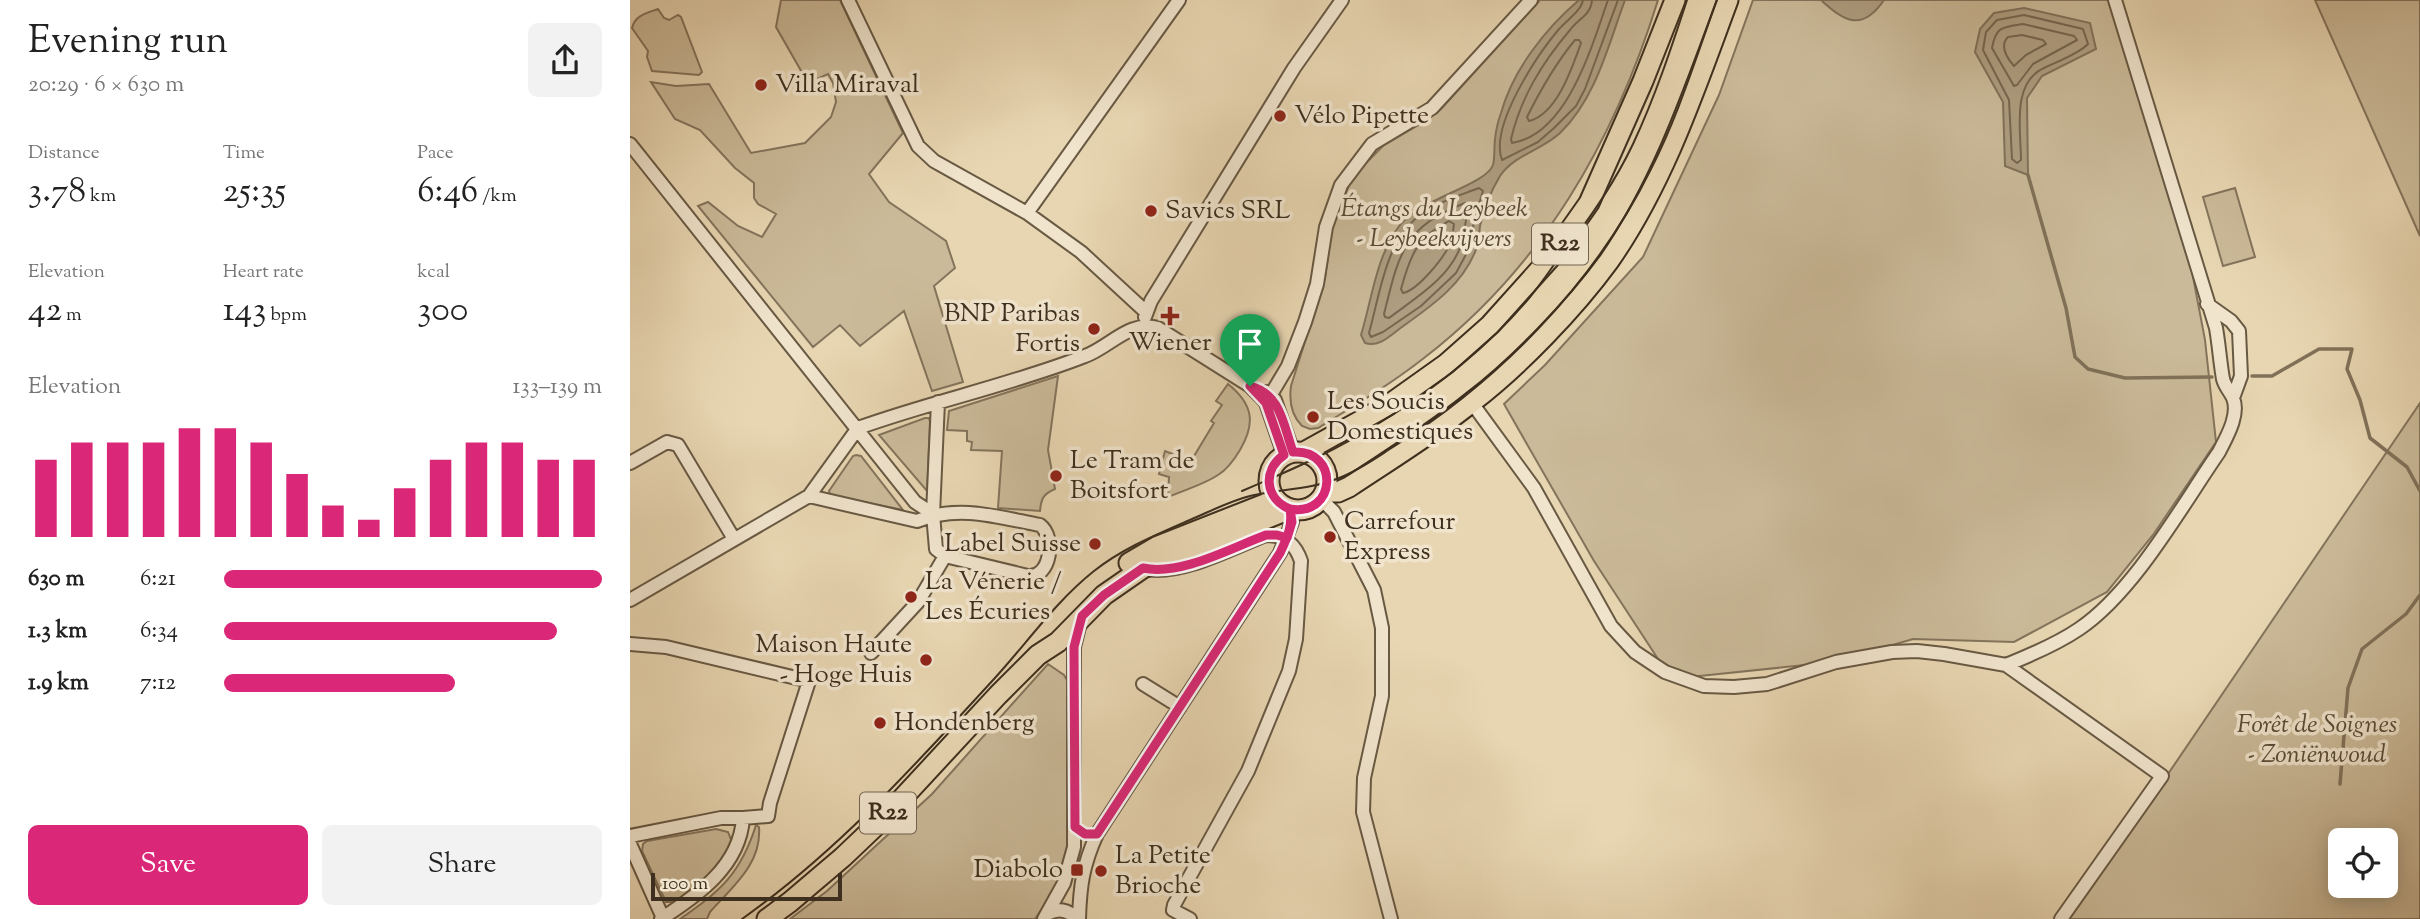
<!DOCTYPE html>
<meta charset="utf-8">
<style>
:root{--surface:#fff;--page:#f2f2f2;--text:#222;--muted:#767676;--accent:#db2777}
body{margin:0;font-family:"Sorts Mill Goudy",serif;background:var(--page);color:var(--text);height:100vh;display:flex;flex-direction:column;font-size:26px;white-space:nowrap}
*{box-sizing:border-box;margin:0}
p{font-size:23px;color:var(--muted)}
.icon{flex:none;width:38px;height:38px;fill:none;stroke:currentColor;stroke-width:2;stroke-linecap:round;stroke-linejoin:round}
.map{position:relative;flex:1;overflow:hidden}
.details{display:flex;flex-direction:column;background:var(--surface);width:630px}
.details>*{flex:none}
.buttons{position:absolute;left:1698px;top:828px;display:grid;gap:14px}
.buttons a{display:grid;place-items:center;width:70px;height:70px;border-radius:10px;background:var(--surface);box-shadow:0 4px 18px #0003;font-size:35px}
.scale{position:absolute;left:21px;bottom:18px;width:191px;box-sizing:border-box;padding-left:7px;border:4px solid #3e2f1e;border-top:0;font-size:19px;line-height:24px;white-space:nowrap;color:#3e2f1e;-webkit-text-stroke:5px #f0e4cd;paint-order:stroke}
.pin{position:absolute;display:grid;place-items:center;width:60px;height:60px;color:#fff;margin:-72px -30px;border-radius:50% 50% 50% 0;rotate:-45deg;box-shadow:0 0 7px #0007}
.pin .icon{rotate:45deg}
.round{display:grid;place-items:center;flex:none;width:74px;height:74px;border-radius:10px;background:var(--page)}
.summary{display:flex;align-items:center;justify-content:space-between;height:119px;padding:0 28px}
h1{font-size:38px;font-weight:600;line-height:52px}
.metrics{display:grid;grid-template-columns:repeat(3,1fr);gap:10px;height:119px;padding:7px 28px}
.metrics div{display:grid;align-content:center}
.metrics b{font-size:35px;font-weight:600}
.metrics small{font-size:19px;font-weight:400}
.metrics p{font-size:19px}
.chart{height:196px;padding:14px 28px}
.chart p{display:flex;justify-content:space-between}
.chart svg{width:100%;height:126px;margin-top:7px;stroke:var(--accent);stroke-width:6}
.cta{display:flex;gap:14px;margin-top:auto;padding:14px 28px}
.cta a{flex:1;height:80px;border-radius:10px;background:var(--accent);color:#fff;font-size:28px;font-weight:600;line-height:80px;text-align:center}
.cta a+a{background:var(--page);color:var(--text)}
ul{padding:0 28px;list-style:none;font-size:23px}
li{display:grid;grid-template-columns:112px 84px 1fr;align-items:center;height:52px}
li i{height:18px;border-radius:9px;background:var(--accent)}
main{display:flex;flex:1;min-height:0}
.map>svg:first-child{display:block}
.green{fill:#cbba99;stroke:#84745c;stroke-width:2;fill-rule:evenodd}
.water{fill:#ae9d80;stroke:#817159;stroke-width:2}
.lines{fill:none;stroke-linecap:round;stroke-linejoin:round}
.shore{stroke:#76664f;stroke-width:2}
.stream{stroke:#817159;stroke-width:3.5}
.street-casing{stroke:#685943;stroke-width:16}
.primary-casing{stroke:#3e2f1e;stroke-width:23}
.street{stroke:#f0e4cd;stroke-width:12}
.primary{stroke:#e8d6b2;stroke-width:19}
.tram{stroke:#3e2f1e;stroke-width:2}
.route-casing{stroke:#fff;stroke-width:14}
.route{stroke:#db2777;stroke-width:9}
.poi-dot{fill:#8f2418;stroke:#f0e4cd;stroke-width:2.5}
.labels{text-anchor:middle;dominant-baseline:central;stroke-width:7;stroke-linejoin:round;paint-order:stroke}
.shield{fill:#f0e4cd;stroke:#736552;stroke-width:2}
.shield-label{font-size:24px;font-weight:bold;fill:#3e2f1e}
.poi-label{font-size:26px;fill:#3e2f1e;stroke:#f0e4cd;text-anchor:start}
.park-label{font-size:26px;font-style:italic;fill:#5a4b37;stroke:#f0e4cd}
</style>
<main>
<section class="details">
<div class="summary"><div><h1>Evening run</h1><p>20:29 · 6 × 630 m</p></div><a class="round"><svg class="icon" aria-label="share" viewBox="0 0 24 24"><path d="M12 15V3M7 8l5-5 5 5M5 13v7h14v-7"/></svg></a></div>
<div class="metrics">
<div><p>Distance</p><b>3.78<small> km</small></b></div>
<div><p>Time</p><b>25:35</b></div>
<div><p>Pace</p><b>6:46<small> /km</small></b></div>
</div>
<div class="metrics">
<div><p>Elevation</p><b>42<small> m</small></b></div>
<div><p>Heart rate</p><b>143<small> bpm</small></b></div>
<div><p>kcal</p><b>300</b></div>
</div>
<div class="chart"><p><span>Elevation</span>133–139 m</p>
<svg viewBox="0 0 160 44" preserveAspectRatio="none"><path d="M5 44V17M15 44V11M25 44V11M35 44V11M45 44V6M55 44V6M65 44V11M75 44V22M85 44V33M95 44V38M105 44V27M115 44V17M125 44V11M135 44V11M145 44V17M155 44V17"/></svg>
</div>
<ul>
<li><b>630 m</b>6:21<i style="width:100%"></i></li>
<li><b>1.3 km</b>6:34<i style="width:88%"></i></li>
<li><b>1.9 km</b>7:12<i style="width:61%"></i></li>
</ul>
<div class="cta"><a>Save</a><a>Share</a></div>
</section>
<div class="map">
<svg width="1790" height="919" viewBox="0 0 1790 919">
<rect width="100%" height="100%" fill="#e8d6b2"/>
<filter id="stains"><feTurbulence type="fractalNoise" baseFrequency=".00286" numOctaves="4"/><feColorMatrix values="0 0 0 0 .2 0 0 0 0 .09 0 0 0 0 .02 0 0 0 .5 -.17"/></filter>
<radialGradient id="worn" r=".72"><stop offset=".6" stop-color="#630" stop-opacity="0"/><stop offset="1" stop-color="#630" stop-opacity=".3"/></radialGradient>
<path class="green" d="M151 0H210L273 133 239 174 259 202 316 241 325 268 304 286 333 382 302 391 274 311 230 346 210 325 183 347 68 206 78 202 108 226 132 237 146 214 128 204 124 198V183L105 168 70 130 45 119 21 82 46 86 79 84 121 153 175 143 201 117 206 102 203 83 198 74 178 83 146 27Z
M910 0H1028C984 142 913 266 794 358 761 384 724 406 688 428L680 429 672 426C661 415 659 401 661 386L695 278 702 227 719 185 733 166 753 146 797 120 811 109Z
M1123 0H1479L1560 261 1575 340 1586 442 1523 535 1477 592 1384 642 1283 639 1204 662 1060 677 1030 662 964 561 874 404 915 365 1013 257 1089 95Z
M1685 0H1790V236Z
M28 9 34 18 39 20 48 15 51 17 72 72 69 75 22 71 17 57 18 51 2 28C5 15 17 13 28 9Z
M1605 188 1625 257 1593 266 1573 197Z
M428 376 418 450 425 489C413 494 411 499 410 511L368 508 372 451 341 450 342 442 337 441V431L317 430 319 411Z
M598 384C623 404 626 423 610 450 604 460 598 469 588 475 573 485 554 490 538 497L539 477 529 474 535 451 561 461 584 423 581 421 592 405 586 401Z
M1790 403V919H1427L1538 774ZM1710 840H1755V886H1710Z
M295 418H299L300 422 297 491 249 435Z
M226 455 231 456 273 510 200 495 199 491 223 456Z
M418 664 434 675 445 694 441 838 429 885 405 919H160L197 891 302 794Z
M126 825 129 827C132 864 102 887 80 912L77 919H50C90 892 111 873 126 825Z
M86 829 98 832 102 842 87 869 45 902H36L12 851 13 844 17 841Z"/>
<path class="water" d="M949 0H995C978 46 966 98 930 133 912 150 884 155 870 176 861 191 854 208 850 226 849 234 849 244 845 252 831 286 801 306 772 327 761 335 749 348 735 343L731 335C742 299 746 256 770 225 790 199 856 185 863 165 865 158 864 147 865 139 866 130 868 121 871 113 883 70 915 29 949 0Z
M1191 0H1254C1233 31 1215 23 1191 0Z
M1394 8 1460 23 1466 49 1412 76 1397 98 1398 175 1375 166 1373 102 1345 52 1350 29 1364 13Z"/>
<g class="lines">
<path class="shore" d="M953 0C951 11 937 20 929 29 908 54 859 126 872 160L908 142 924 128 946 106 955 89 988 0
M962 0C961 15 948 19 940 30 912 63 891 97 881 139L882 143C938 134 962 45 978 0
M1394 15 1453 29 1458 44C1447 55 1428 61 1414 68 1381 83 1391 131 1391 160L1387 163 1382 159 1379 100 1353 50 1356 32 1367 20Z
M1393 24 1444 36 1447 40 1403 64 1387 85 1384 86 1362 48C1366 26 1373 27 1393 24Z
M1392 35 1413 40 1416 44 1396 55 1384 66C1377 58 1369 46 1378 37Z
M945 40H949L951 43C942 68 927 114 899 121L897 117C911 89 925 64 945 40Z
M849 188 853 191 844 221 840 247 826 273 791 306 753 332 741 337 739 333C751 291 755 239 794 212 810 201 831 195 849 188Z
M835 203 839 207C835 219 835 233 831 245 820 278 785 298 759 318L755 317 754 314C769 254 773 227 835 203Z
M819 221 824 224C823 229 823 236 821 241 816 256 788 290 773 293L771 289C780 256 787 237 819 221Z"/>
<path class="stream" d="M1398 175 1436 308 1445 357 1458 369 1495 378 1582 377
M1622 376H1642L1689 349H1722L1717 369 1730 400 1740 438 1777 467 1790 491
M1710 784 1718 688 1732 649 1776 614 1790 595"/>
<g class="street-casing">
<path id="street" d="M218 0 288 146 304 161 397 213 451 252 516 312
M0 144 285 502 303 514
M397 213 549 0
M1577 304 1601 321 1609 331 1611 376 1603 398
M515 317 521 301 664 68 712 0
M637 392 645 400 663 452
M636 403 658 366 675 322 687 284 696 227 711 185 742 144 802 108 901 0
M842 403 904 488 981 626 1005 652 1035 672 1074 686 1104 687 1137 684 1206 662 1262 652 1287 651 1314 654 1376 665 1532 776 1431 919
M228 428C303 401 381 385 455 356 480 347 499 320 528 328L620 386 631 397 636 403 654 455
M0 463 37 442 48 445 104 539
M179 496 287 521C328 504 368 517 410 525 426 537 421 578 398 576L315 556 306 549 303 514 308 402
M691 499 704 512 744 590 752 628V696L734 778 733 812 761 919
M517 569C551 576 604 547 636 535 654 535 665 543 671 561L666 639 659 671 618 771 544 905 543 910 560 919
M0 600 179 496 228 428
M0 644 36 647 179 681 140 803 138 816 113 818
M241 653 288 602 315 556
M1376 665C1401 655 1427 644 1449 629 1504 592 1551 507 1589 452 1596 438 1610 415 1603 398 1600 391 1595 387 1593 379 1590 362 1589 345 1586 328L1485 0
M513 684 550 707
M0 836 91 818H113C110 866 68 895 31 919
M0 844 33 918
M417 914C428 908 438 909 446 919
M414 919 434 883 444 847V647L450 623
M449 919C450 885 453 865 467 834L650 553 662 522 660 509"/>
</g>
<g class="primary-casing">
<path id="primary" d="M639 481a29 29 0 1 1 58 0a29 29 0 1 1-58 0Z
M674 452 757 406 816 364 860 325 921 257 959 203 1013 81 1045 0
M695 492H708L719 487C761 459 804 433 842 402 889 366 944 309 979 261 1034 182 1065 89 1098 0
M499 563 528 546 645 500
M137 919 160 902 213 857 255 817 368 695 408 655 428 642 474 595 513 568 660 509"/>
</g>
<use href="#street" class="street"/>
<use href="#primary" class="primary"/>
<path class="tram" d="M612 491C661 470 710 449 754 420 807 387 859 346 900 297 910 285 919 272 928 259 957 223 983 186 1003 144 1025 97 1041 49 1057 0
M112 919C208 851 285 765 364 679 397 643 426 601 464 571 493 548 528 534 562 519 581 511 600 501 620 496 650 489 680 490 709 478 728 471 746 458 763 447 870 380 965 283 1021 169 1049 114 1066 57 1087 0"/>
</g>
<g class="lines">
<g class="route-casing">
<path id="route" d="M620 386 636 403 654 455C632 470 635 499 660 509 663 526 657 538 650 553L467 834H455L445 827 444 647 452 616 474 595 513 568C551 576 601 548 636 535H647L657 538 662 522 660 509C707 517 710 449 663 452 653 424 651 394 620 386"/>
</g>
<use href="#route" class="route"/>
</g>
<g class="poi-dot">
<circle cx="131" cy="85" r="7"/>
<circle cx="650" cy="116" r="7"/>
<circle cx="521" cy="211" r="7"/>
<path d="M536.5 305.5h7v7h7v7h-7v7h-7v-7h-7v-7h7z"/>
<circle cx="464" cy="329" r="7"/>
<circle cx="683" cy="417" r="7"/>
<circle cx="426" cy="476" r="7"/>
<circle cx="700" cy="537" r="7"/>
<circle cx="465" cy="544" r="7"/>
<circle cx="281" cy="597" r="7"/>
<circle cx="296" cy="660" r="7"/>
<circle cx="250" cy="723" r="7"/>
<rect x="440" y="863" width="14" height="14" rx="3.5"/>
<circle cx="471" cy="871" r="7"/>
</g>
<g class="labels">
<g class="shield">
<rect x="902" y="223.5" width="56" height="41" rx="5"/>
<rect x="230" y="792.5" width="56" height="41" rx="5"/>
</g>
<g class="shield-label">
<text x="930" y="244">R22</text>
<text x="258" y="813">R22</text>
</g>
<g class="poi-label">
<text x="145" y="85">Villa Miraval</text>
<text x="664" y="116">Vélo Pipette</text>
<text x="535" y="211">Savics SRL</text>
<text x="450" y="314" text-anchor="end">BNP Paribas<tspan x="450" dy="30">Fortis</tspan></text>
<text x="540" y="343" text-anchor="middle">Wiener</text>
<text x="697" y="402">Les Soucis<tspan x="697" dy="30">Domestiques</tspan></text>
<text x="440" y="461">Le Tram de<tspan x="440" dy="30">Boitsfort</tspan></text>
<text x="714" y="522">Carrefour<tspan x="714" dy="30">Express</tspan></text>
<text x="451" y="544" text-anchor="end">Label Suisse</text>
<text x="295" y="582">La Vénerie /<tspan x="295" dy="30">Les Écuries</tspan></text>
<text x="282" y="645" text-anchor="end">Maison Haute<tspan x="282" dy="30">- Hoge Huis</tspan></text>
<text x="264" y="723">Hondenberg</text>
<text x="485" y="856">La Petite<tspan x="485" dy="30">Brioche</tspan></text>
<text x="433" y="870" text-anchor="end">Diabolo</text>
</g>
<g class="park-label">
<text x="804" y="209">Étangs du Leybeek<tspan x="804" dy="30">- Leybeekvijvers</tspan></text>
<text x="1687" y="725">Forêt de Soignes<tspan x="1687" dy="30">- Zoniënwoud</tspan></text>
</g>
</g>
<rect width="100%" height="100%" filter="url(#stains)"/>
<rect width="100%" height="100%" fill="url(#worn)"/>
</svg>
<div class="buttons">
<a><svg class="icon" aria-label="locate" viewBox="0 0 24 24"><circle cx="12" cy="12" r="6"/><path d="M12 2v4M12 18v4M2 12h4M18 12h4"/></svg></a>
</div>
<div class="scale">100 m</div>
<div class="pin" style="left:620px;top:386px;background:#1e9e55"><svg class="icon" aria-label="arrive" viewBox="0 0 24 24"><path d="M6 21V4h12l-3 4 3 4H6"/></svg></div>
</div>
</main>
